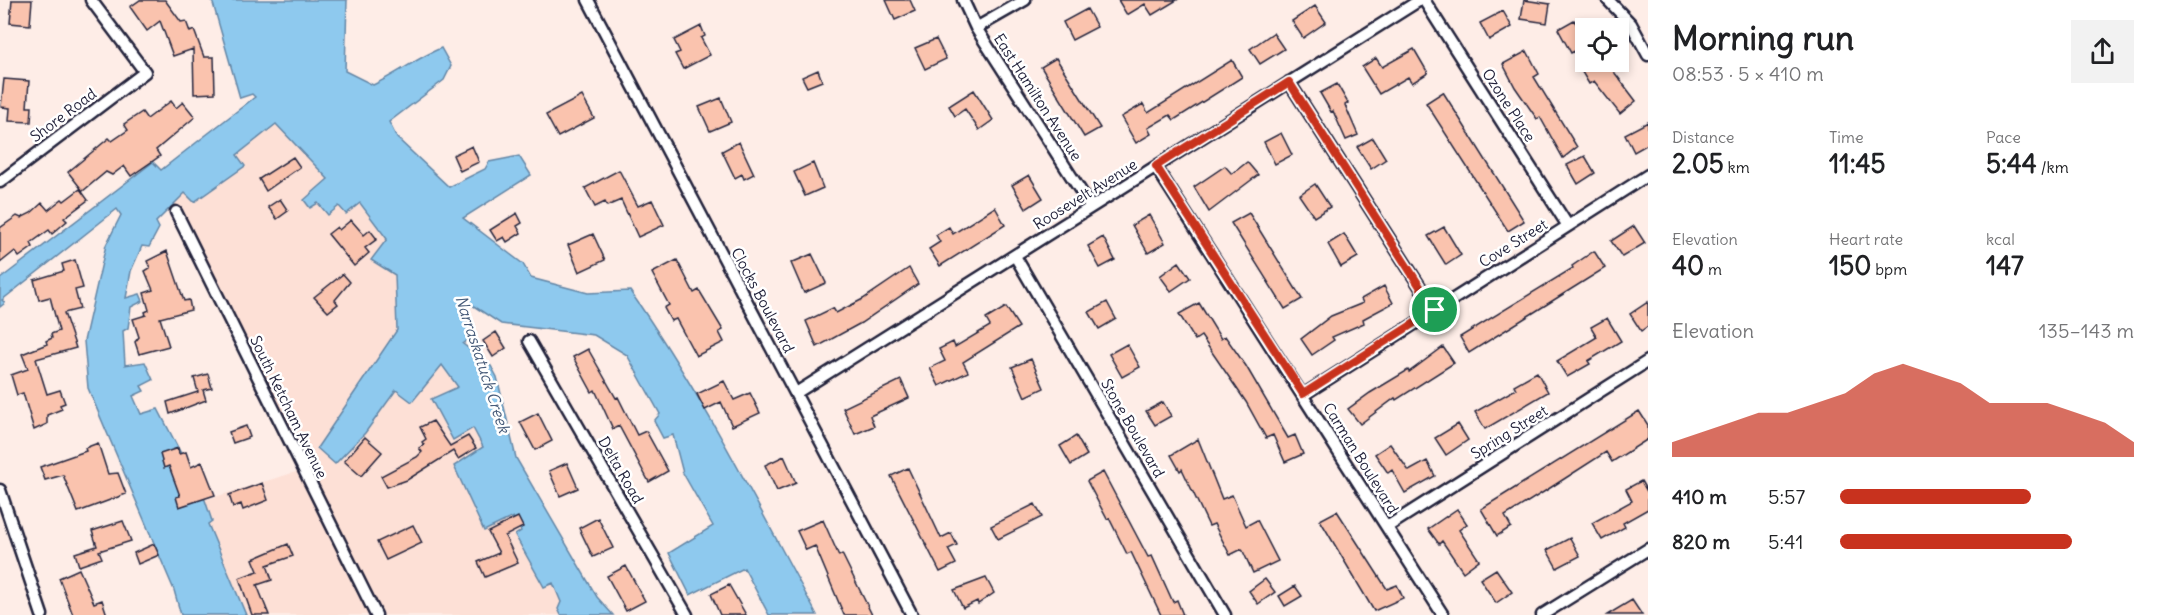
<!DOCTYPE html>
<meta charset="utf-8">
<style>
:root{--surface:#fff;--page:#f2f2f2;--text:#202124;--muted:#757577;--accent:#c8321e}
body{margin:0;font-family:Delius,sans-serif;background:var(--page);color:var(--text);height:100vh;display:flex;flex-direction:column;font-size:22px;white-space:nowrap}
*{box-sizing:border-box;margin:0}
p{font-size:20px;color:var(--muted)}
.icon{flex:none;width:33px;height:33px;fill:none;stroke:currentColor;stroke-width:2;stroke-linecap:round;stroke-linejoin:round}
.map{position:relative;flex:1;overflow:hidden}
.sheet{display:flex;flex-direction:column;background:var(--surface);width:510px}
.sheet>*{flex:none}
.buttons{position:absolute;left:1575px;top:18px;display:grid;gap:12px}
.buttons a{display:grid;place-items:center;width:54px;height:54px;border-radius:0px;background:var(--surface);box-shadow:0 3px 9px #0003;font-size:30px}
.pin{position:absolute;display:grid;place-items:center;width:51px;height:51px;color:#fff;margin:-26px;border:3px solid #fff;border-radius:50%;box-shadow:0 2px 6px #0007}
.round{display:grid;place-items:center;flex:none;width:63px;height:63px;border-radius:0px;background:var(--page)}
.summary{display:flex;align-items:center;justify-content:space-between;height:102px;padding:0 24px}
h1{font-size:33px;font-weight:800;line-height:45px}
.metrics{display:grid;grid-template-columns:repeat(3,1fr);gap:9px;height:102px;padding:6px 24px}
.metrics div{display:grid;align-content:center}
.metrics b{font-size:26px;font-weight:800}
.metrics small{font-size:16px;font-weight:400}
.metrics p{font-size:16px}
.chart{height:168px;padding:12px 24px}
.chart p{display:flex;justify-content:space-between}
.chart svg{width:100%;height:108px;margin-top:6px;fill:var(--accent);opacity:.7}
ul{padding:0 24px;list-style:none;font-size:20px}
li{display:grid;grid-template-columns:96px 72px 1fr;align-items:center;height:45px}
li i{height:15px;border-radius:8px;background:var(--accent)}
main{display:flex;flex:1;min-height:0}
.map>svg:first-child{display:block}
.built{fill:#fde0d6}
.water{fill:#8ec9ee;stroke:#6386a6;stroke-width:1.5}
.building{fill:#fac3ae;stroke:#22223b;stroke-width:1.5}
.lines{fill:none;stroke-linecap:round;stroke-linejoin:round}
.street-casing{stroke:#22223b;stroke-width:15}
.street{stroke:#fff;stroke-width:10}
.route-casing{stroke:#fff;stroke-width:12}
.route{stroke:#c8321e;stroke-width:8}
.labels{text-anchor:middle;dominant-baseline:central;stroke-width:5;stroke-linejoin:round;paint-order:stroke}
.street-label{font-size:15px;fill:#22223b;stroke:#fff}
.water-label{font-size:16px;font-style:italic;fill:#485c7a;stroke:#fff}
</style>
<main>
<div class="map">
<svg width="1648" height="615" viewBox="0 0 1648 615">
<rect width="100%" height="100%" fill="#feede7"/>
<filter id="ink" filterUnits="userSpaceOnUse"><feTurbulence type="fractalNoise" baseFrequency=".0167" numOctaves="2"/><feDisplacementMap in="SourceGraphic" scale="12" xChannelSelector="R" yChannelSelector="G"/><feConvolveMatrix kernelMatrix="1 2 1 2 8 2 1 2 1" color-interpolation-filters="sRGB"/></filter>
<g filter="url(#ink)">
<path class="built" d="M276 123 328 179 304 199 310 208 318 202 339 205 359 203 387 239 395 275 397 330 318 448 336 464 365 433 396 390 412 402 441 365 458 387 431 400 453 439 473 428 483 447 484 531 512 516 521 532 515 534 544 587 553 582 561 602 558 609 561 615H246L208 524 212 521 205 500 299 471 169 209 185 193 244 165 237 155Z"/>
<path class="water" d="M212 0H347L345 71 373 85C397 74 417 58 441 48L451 66 444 80 389 122 397 138 449 187 485 169 489 162 519 156 531 175 463 218 523 264 531 278 588 293 630 291C701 392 758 506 817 615H769L744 568 690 595 669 553 713 526 683 473 673 435 663 438 654 421 660 414 627 355 594 335 501 324 463 299V313L474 335 463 344 491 366 497 377 516 458 597 597 613 615H561L558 609 561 602 553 583 544 587 515 535 521 531 513 517 484 531 454 466 483 447 473 428 453 440 431 399 458 387 442 365 412 402 396 390 365 433 335 464 317 448 397 330 395 275 371 260 387 239 360 203 346 214 339 206 328 215 318 203 310 208 304 200 328 179 276 124 237 155 245 166 194 202 185 193 156 222 159 228 149 247 142 246 131 271 126 298 140 294 143 301 131 307 128 328 123 331 125 365 145 362 153 380 141 386 144 391 133 396 141 414 158 409 205 500 212 521 208 524 246 615H181L174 590 88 388 84 341 106 245 121 215 117 209 2 300 5 303 0 307V279L153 162 161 170 255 97 252 94 240 98Z"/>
<path class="building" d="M12 0H32L30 25 10 23Z
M140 0H165L181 22 186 21 190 32 194 30 204 57H214L215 93 194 94 193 49 173 56 160 21 147 31 130 7Z
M886 0H910L915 11 895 20Z
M1118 0H1177L1152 15 1145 4 1127 15Z
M1524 0 1550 4 1547 23 1521 19Z
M1315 6 1326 22 1303 38 1292 21Z
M1087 9 1097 27 1072 40 1063 22Z
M1503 11 1512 27 1489 40 1480 23Z
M1574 20 1586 40V45L1571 53 1558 29Z
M701 26 705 36 701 38 710 55 683 69 675 54 680 52 674 40Z
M1273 33 1284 49 1260 64 1250 49Z
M936 39 946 59 925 69 915 48Z
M1414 49 1428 73 1412 83 1408 77 1379 94 1362 67 1376 58 1382 67Z
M1527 51 1539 74 1534 77 1577 147 1563 158 1540 117 1537 119 1515 87 1503 64Z
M1056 58 1100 128 1084 137 1041 67Z
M1232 60 1242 77 1174 120 1170 115 1148 128 1151 134 1136 143 1121 117 1143 104 1148 113Z
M1576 62H1621L1611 68 1636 101 1620 114 1594 81 1589 84Z
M818 70 822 81 807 87 802 77Z
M4 79 29 81 27 107H32L31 122 9 121 10 108 1 107Z
M1337 84 1348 103 1345 105 1358 135 1346 140 1333 111 1331 112 1320 93Z
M974 90 993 120 979 130 965 109 955 116 949 106Z
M1443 92 1524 221 1508 231 1426 103Z
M582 96 594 118 558 137 546 115Z
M721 98 731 122 710 131 699 107Z
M171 101 176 108 183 102 195 117 156 150 160 156 131 176 124 166 112 175 106 172 83 191 68 172 109 138 112 141 128 130 124 124 142 112 147 119Z
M1648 122V144L1634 152 1625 134Z
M1281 133 1292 155 1275 164 1264 142Z
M1373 138 1386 159 1371 169 1357 147Z
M739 142 754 174 744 179 742 174 735 178 722 151Z
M472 146 479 162 460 171 453 155Z
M1585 156 1595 173 1578 184 1567 165Z
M293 157 300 167 266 191 259 179Z
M1247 162 1258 175 1209 212 1194 187 1225 166 1232 174Z
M813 163 823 188 805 196 794 172Z
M619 170 638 206 652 200 664 225 638 237 621 200 607 206 605 202 595 207 585 188Z
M1029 175 1043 198 1026 209 1012 185Z
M1315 184 1330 207 1314 217 1299 195Z
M80 189 88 200 64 218 67 221 52 234 49 230 31 243 33 247 19 257 15 251 0 263V228L17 216 21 218 31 213 42 203 48 210 62 199 64 201Z
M280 199 288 211 277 219 268 207Z
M995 207 1005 225 940 266 929 249 940 242 936 235 949 227 953 234Z
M517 213 522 223 517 226 521 233 507 242 504 237 497 241 490 230Z
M1249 213 1302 299 1285 309 1231 223Z
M1149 215 1165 243 1148 253 1132 225Z
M351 220 364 235 370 230 377 239 365 248 369 253 354 266 328 234 337 227 339 230Z
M1634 226 1645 243 1622 257 1611 241Z
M1444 227 1461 255 1446 265 1428 236Z
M593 234 605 260 579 272 568 245Z
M1344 234 1358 257 1341 267 1328 244Z
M1103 237 1115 260 1100 268 1088 246Z
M167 251 184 301 189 300 191 310 160 318 169 346 139 354 135 342 139 337 133 319 146 315 145 312 149 310 144 293 153 290 145 271 150 268 147 261Z
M1594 251 1605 268 1469 353 1460 337 1573 268 1572 266Z
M812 254 826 283 804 293 791 263Z
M75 260 83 288 75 290 80 309 64 313 76 348 36 359 47 394 60 390 65 403 60 405 62 409 47 415V424L34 430 23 393 17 395 11 375 28 369 22 354 47 344 46 341 52 338 51 334 59 331 50 297 39 300 34 280 64 271 62 264Z
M677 260 694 293 699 290 723 330 719 332 724 342 696 356 676 319 671 321 664 308 669 305 652 273Z
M1179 262 1190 278 1171 291 1160 276Z
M909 268 918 284 861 323 817 347 806 321 833 308 836 313 863 299Z
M343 274 350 282 335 300 338 304 328 312 314 297Z
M1384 286 1393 303 1363 319 1364 323 1332 337 1334 340 1312 355 1301 339 1331 316 1363 303 1361 299Z
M1107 302 1116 319 1099 329 1089 312Z
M1648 302V326L1641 331 1630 314Z
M1199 303 1221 339 1225 336 1246 366 1288 438 1295 435 1303 454 1285 462 1273 435 1266 438 1246 402 1201 336 1195 340 1179 314Z
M1006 307 1019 327 963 362 968 372 939 386 930 368 945 361 939 349 953 342 955 347 990 326 986 319Z
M1607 318 1621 341 1588 361 1590 364 1567 377 1557 361 1597 337 1591 327Z
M496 332 506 348 493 357 483 341Z
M1127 344 1140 367 1122 377 1109 354Z
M1443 347 1454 363 1396 400 1395 398 1360 424 1348 409 1370 393 1408 370 1409 372Z
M588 349 616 398 618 397 637 435 646 431 668 471 649 482 619 426 613 429 595 390 592 392 573 357Z
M1031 359 1044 388 1025 397 1012 367Z
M1537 372 1548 392 1485 429 1475 412 1516 389 1514 385Z
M208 374 212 388 203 390 206 400 170 414 167 402 198 392 194 378Z
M901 380 909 398 870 416 874 426 855 434 843 408Z
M724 381 734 400 750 393 760 413 732 426 721 402 705 410 697 394Z
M1163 402 1171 416 1155 425 1146 411Z
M1639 411 1648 425V439L1612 462 1606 452 1550 488 1505 516 1511 527 1497 536 1481 509Z
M538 413 552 441 535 450 520 422Z
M433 421 450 446 468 436 476 448 458 459 453 451 407 480 387 487 381 476 417 457 422 452 419 448 424 445 422 442 426 439 420 427Z
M1458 424 1468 440 1446 455 1435 438Z
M246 426 250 437 233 443 229 432Z
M1076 436 1087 455 1071 465 1060 446Z
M365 437 382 452 361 476 344 461Z
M1198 439 1222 499 1232 495 1246 526 1257 520 1278 561 1253 573 1242 549 1230 555 1214 524 1209 526 1182 469 1180 471 1171 455Z
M98 443 108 474 118 473 126 494 78 512 63 475 45 480 40 467 86 451 85 448Z
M1390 444 1409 471 1427 461 1435 476 1405 493 1392 470 1388 473 1375 454Z
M178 448 179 454 186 452 191 467 202 462 215 495 179 507 176 497 180 496 169 466 164 468 160 454Z
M784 456 796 483 777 491 765 465Z
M567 463 578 488 560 496 549 471Z
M908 468 941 538 951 533 957 545 948 549 956 564 940 572 891 476Z
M1103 472 1148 557 1152 556 1173 602 1177 600 1183 615H1161L1131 552 1127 554 1109 518 1107 519 1087 481Z
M1641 481 1648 493V509L1623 523 1625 527 1602 540 1592 523 1632 501 1626 489Z
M262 483 268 500 243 510 241 504 233 507 229 495Z
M1035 504 1042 517 998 539 991 526Z
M1457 509 1467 524 1459 530 1479 560 1463 572 1442 541 1439 544 1428 529Z
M1337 511 1387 589 1397 585 1403 598 1374 611 1320 520Z
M518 517 523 527 505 536 518 563 485 577 478 562 499 553 488 532Z
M598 518 613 548 593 557 579 528Z
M823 520 839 556 842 554 872 615H844L815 546 806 550 797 531Z
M123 521 131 541 99 551 102 558 79 566 75 553 97 546 92 531Z
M413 525 422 543 386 560 377 542Z
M1570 538 1580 556 1557 568 1547 550Z
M154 544 159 555 138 564 134 553Z
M288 544 293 556 267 565 272 580 257 585 269 615H252L239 578 258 571 253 559Z
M626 566 645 601 626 611 607 576Z
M79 569 94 603 102 600 107 615H73L59 578Z
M1496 569 1512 592 1496 603 1480 579Z
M986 578 994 593 978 604 977 601 963 608 954 590Z
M1265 579 1275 592 1258 604 1249 591Z
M729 585 746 615H720L711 594Z
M1295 586 1302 596 1285 606 1279 596Z
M1632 600 1642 615H1607Z"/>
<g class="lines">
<g class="street-casing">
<path id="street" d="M588 0 912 615
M963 0 976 28 1091 207
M1424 0 1568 226
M1608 0 1631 24 1648 55
M976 28 1025 0
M1289 82 1435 310
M1156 167 1443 615
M0 182 145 72 91 0
M176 212 376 615
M1015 256 1225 615
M529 341 687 615
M796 393 1420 0
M1303 395 1648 175
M0 490 42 615
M1387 527 1648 361
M1542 615 1648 549"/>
</g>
<use href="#street" class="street"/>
</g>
</g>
<g class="lines" filter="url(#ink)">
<g class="route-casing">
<path id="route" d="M1289 82 1435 310 1303 394 1156 166Z"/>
</g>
<use href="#route" class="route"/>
</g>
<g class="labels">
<g class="street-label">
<text transform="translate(1038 97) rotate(57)">East Hamilton Avenue</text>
<text transform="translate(1509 105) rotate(57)">Ozone Place</text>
<text transform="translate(63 115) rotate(-37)">Shore Road</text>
<text transform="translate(1085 194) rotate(-32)">Roosevelt Avenue</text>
<text transform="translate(1513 243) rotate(-32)">Cove Street</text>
<text transform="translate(763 300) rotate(62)">Clocks Boulevard</text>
<text transform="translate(289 407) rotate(64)">South Ketcham Avenue</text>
<text transform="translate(1133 428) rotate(60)">Stone Boulevard</text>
<text transform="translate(1509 432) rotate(-32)">Spring Street</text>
<text transform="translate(1361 458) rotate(58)">Carman Boulevard</text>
<text transform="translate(621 470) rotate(60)">Delta Road</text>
</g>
<g class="water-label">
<text transform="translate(483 364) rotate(72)">Narraskatuck Creek</text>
</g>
</g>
</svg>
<div class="buttons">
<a><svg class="icon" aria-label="locate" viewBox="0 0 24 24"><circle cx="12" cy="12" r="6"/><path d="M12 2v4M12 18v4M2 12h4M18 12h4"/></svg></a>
</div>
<div class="pin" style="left:1435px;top:310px;background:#1e9e55"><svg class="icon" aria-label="arrive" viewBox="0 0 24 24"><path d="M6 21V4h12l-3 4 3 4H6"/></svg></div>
</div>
<section class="sheet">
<div class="summary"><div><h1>Morning run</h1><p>08:53 · 5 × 410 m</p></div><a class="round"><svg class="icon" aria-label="share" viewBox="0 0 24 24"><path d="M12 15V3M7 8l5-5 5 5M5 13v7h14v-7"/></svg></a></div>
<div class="metrics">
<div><p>Distance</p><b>2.05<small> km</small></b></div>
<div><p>Time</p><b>11:45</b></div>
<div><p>Pace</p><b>5:44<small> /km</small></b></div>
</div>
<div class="metrics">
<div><p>Elevation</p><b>40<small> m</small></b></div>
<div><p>Heart rate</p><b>150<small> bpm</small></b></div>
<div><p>kcal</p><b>147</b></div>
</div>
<div class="chart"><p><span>Elevation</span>135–143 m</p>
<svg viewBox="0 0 160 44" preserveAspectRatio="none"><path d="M0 44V38L10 34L20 30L30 26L40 26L50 22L60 18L70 10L80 6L90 10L100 14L110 22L120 22L130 22L140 26L150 30L160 38V44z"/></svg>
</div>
<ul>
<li><b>410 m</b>5:57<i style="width:65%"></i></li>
<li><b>820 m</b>5:41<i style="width:79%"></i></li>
</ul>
</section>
</main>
